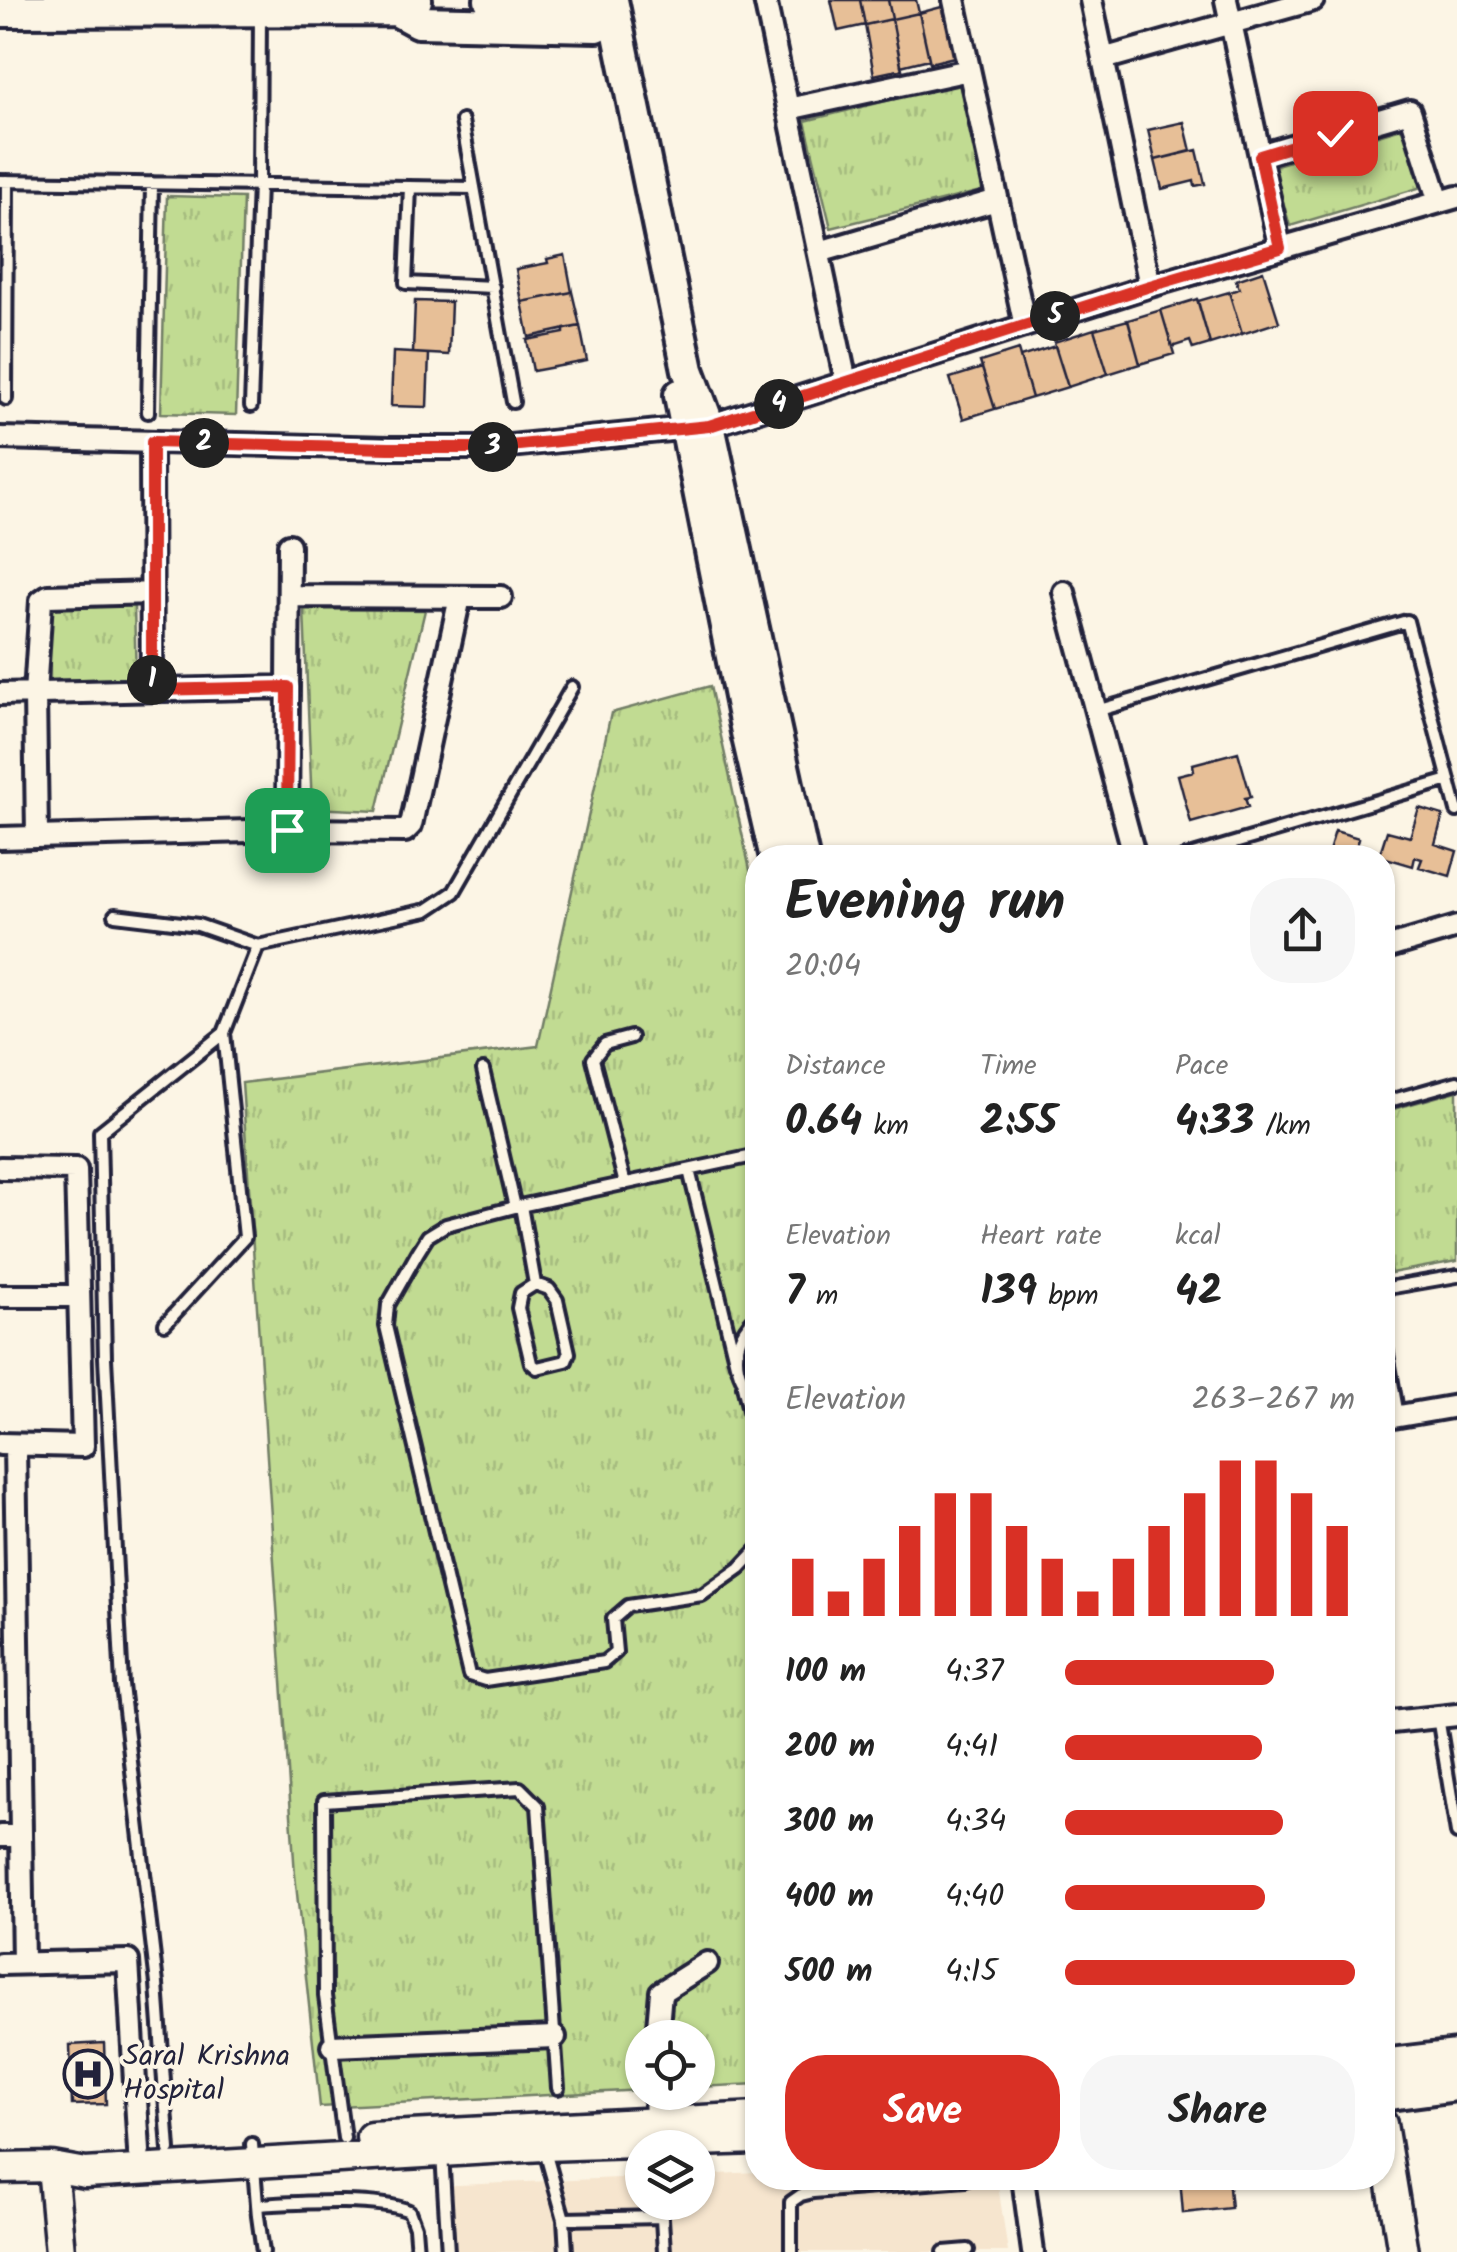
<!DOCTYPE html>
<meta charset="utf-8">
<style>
:root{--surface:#fff;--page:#f6f6f6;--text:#222;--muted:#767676;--accent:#d93025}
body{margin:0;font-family:Kalam,sans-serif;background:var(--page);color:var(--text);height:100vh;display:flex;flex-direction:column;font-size:38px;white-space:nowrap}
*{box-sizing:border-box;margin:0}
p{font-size:32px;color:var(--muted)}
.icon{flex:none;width:55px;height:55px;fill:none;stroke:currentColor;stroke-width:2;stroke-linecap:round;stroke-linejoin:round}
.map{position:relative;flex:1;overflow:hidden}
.details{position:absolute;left:745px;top:845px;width:650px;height:1345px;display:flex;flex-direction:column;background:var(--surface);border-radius:40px;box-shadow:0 2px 8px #0004}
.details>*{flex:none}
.buttons{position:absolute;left:625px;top:2020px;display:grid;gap:20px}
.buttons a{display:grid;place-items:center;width:90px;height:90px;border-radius:50%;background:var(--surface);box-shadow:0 2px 8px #0004;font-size:50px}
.pin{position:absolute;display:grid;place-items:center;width:85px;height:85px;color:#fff;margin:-42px;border-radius:20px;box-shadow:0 5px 15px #0006}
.km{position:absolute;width:50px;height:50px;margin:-25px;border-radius:50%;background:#222;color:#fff;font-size:28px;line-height:50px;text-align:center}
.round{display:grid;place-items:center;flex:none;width:105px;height:105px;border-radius:40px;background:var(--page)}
.head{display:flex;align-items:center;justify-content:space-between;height:170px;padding:0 40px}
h1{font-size:55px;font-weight:700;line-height:75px}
.stats{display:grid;grid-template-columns:repeat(3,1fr);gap:15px;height:170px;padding:10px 40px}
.stats div{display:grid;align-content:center}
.stats b{font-size:42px;font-weight:700}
.stats small{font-size:28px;font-weight:400}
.stats p{font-size:28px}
.chart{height:280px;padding:20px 40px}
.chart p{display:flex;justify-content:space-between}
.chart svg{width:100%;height:180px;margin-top:10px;stroke:var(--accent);stroke-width:6}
.button{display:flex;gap:20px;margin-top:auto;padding:20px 40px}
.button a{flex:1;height:115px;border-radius:40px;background:var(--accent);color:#fff;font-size:40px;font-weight:700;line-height:115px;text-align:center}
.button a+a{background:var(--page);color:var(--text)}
ul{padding:0 40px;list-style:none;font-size:32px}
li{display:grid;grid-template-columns:160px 120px 1fr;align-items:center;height:75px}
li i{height:25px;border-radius:12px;background:var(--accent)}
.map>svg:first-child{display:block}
.built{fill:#f6e5ce}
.grass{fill:url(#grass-tufts);stroke:#727e66;stroke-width:2.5}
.building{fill:#e7bf97;stroke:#22223b;stroke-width:2.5}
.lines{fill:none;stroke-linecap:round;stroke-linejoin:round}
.service-casing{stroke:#22223b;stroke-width:18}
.minor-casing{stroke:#22223b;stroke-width:28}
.tertiary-casing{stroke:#22223b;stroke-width:35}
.secondary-casing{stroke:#22223b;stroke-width:38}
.service{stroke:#fcf5e5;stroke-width:10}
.minor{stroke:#fcf5e5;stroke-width:20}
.tertiary{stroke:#fcf5e5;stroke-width:28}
.secondary{stroke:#fcf5e5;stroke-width:30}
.route-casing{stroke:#fff;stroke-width:20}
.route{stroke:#d93025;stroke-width:12}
.labels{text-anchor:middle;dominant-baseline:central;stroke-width:8;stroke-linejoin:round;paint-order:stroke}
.poi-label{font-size:30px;fill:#22223b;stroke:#fcf5e5;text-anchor:start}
</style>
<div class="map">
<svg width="1457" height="2252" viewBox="0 0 1457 2252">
<defs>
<pattern id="grass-tufts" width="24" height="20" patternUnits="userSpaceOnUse" patternTransform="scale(2.5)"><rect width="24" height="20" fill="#c1db92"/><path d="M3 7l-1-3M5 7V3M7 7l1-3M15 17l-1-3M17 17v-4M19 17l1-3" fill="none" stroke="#a6bc7f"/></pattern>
</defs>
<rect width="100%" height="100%" fill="#fcf5e5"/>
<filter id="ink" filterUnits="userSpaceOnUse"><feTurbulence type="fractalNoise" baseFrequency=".01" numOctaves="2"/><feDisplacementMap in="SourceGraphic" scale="20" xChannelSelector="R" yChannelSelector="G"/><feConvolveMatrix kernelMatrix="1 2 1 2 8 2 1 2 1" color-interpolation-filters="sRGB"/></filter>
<g filter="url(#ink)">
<path class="built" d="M757 2172 758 2178H997L1008 2252H442L436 2186 642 2177V2202H698V2175Z"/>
<path class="grass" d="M959 83 985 190 831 228 805 121Z
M1405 127 1422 187 1290 226 1273 166Z
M167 196 243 198 236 415 161 413Z
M134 606 136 678 50 680 49 608Z
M304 609 425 610 377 811 312 808Z
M710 686 758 907 757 2084 698 2087V2038H642V2090L320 2107 295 1875 242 1083 538 1046 611 713Z
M1457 1091V1261L1391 1273 1383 1228V1112Z"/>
<path class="building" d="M831 0H860L865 25 838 31Z
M860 0H888L892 19 865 25Z
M888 0H916L919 13 892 19Z
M949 5 962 55 930 63 919 13Z
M919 13 929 59 901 66 892 19Z
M892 19 902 69 874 75 865 25Z
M1184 122 1191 151 1155 160 1148 130Z
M1197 150 1205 184 1195 186 1194 181 1162 189 1155 160Z
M565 255 572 292 522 302 516 269 548 263 547 259Z
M1263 271 1279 322 1242 334 1229 292 1239 289 1236 280Z
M572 292 580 326 529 337 522 302Z
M1229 292 1242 334 1210 344 1198 301Z
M1197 299 1210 344 1193 349 1190 341 1172 347 1161 310Z
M415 301 451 302 449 355 413 353Z
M1161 310 1174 354 1140 364 1128 320Z
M1128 320 1140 364 1108 374 1094 329Z
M580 326 587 361 533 371 527 340 564 333V329Z
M1094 329 1108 374 1068 387 1054 342Z
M1055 346 1068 387 1032 398 1020 357Z
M1018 350 1032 398 995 409 980 362Z
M393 352 429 354 427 407 391 406Z
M982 368 995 409 963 419 950 378Z
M1238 752 1251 797 1245 798 1248 807 1191 823 1178 775 1194 771 1193 764Z
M1419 808 1443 815 1435 844 1457 851 1450 876 1419 867 1422 859 1415 857 1413 866 1379 856 1387 831 1410 837Z
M1335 831 1359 838 1354 858H1327Z
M104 2043 106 2104 72 2105 70 2045Z
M1180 2178H1228L1231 2208 1183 2213Z"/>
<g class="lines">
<g class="service-casing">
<path id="service" d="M462 121 513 402
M0 181 474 188
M410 187 406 283 493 287
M6 399 7 181
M251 406 259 184 260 12
M148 412 152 183
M1096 711 1407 621 1457 811
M1183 858 1449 780
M115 915 198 925 258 946 427 910 454 892 572 687
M483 1070 515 1207
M1382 1103 1457 1082
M758 1155 515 1207 446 1225 428 1236 418 1252 388 1305 386 1326 469 1675 485 1680 604 1662 616 1652 613 1619 628 1606 702 1595 740 1568 758 1549
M689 1170 736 1364
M625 1184 593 1059 605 1044 631 1037
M521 1206 535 1284 549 1289 557 1300 569 1353 566 1361 537 1368 531 1363 518 1308 521 1293 535 1284
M1382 1289 1457 1276
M758 1315C731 1338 729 1375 758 1397
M165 1324 245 1237 224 1033
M1382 1326 1398 1416
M743 1386 758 1446
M1438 1717 1457 1833
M344 2138 325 1996 324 1801 520 1788 538 1806 558 2088
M252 2144 258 2216 263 2252
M169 2150 157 1984 122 1685 105 1358 100 1132 224 1033 258 946
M545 2151 564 2219 566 2252
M442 2154 448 2252
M661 2202 664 2252
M257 2205C296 2203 376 2197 409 2211L415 2227 417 2252
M564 2219 662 2217
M791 2252V2202L801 2195 813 2192 966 2180
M944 2252 968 2250"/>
</g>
<g class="minor-casing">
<path id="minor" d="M765 0 846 382
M954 0 1025 326
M1091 0 1150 286
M1226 0 1280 248
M1103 59 1313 0
M788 109 969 70
M1260 155 1410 111 1439 202
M819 252 997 200
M0 438 389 448H489L709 426 1150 286 1457 197
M151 442 152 690
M1064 592 1135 858
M289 596 501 597
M0 694 288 687
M287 830 289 545
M37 835 35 694 41 601 48 596 152 593
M0 838 287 830 405 831 411 825 460 597
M1382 949 1457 927
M0 1168 76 1169 83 1446 0 1444
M0 1296H79
M1382 1419 1457 1406
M15 1445 23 1963
M1382 1723 1457 1715
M0 1836H21
M0 1964 128 1961 139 2151
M657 2038 661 1992 707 1963
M332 2046 555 2037
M655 2092 656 2121
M1023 2178 1033 2252"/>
</g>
<g class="tertiary-casing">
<path id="tertiary" d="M1382 2124 1403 2252
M371 2137 758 2117
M52 2167 60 2252
M0 2168 52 2167 85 2173 543 2146 758 2139"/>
</g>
<g class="secondary-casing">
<path id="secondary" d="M490 0 593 1
M612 0 688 370 709 426 803 858
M396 10 418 22 597 26
M0 11 396 10 416 0
M680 395 748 737 776 858
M1382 2065 1457 2056
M1382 2095 1457 2085"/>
</g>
<use href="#service" class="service"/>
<use href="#minor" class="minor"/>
<use href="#tertiary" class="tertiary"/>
<use href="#secondary" class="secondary"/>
</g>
</g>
<g class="lines" filter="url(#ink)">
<g class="route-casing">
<path id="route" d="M287 830 288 687 152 690V442L389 448H490L709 426 1150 286 1280 248 1260 156 1335 133"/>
</g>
<use href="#route" class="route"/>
</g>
<defs>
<g id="hospital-ring" transform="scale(2.5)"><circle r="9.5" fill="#fcf5e5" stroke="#22223b" stroke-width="1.5"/><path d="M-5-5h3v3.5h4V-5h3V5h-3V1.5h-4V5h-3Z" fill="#22223b"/></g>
</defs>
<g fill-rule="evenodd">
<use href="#hospital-ring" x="88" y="2074"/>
</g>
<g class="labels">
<g class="poi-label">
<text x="123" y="2057">Saral Krishna<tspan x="123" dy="34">Hospital</tspan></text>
</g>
</g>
</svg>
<div class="buttons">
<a><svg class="icon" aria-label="locate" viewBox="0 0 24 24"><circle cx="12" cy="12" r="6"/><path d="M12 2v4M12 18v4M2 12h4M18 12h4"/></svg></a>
<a><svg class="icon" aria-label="layers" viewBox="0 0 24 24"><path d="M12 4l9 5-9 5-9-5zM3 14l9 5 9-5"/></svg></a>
</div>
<div class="pin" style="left:287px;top:830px;background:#1e9e55"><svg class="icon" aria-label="arrive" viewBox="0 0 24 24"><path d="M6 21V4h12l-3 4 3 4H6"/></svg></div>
<div class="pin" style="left:1335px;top:133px;background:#d93025"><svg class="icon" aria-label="check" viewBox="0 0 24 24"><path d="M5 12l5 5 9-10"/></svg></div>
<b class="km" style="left:152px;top:680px">1</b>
<b class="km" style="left:204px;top:443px">2</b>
<b class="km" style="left:493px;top:447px">3</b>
<b class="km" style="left:779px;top:404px">4</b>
<b class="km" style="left:1055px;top:316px">5</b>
<section class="details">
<div class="head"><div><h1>Evening run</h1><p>20:04</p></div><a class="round"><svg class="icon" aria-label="share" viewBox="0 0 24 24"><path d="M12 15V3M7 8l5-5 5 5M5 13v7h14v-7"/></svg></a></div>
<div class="stats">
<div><p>Distance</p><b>0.64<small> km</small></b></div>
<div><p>Time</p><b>2:55</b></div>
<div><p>Pace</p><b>4:33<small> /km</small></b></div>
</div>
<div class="stats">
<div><p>Elevation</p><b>7<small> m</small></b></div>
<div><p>Heart rate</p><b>139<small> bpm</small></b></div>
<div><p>kcal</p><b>42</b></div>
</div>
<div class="chart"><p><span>Elevation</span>263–267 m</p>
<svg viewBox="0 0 160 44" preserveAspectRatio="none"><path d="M5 44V30M15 44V38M25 44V30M35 44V22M45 44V14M55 44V14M65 44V22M75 44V30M85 44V38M95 44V30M105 44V22M115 44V14M125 44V6M135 44V6M145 44V14M155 44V22"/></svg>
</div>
<ul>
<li><b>100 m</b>4:37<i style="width:72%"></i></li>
<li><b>200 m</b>4:41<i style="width:68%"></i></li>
<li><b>300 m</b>4:34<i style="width:75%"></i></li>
<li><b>400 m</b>4:40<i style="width:69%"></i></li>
<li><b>500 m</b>4:15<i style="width:100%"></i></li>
</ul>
<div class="button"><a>Save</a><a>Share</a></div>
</section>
</div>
